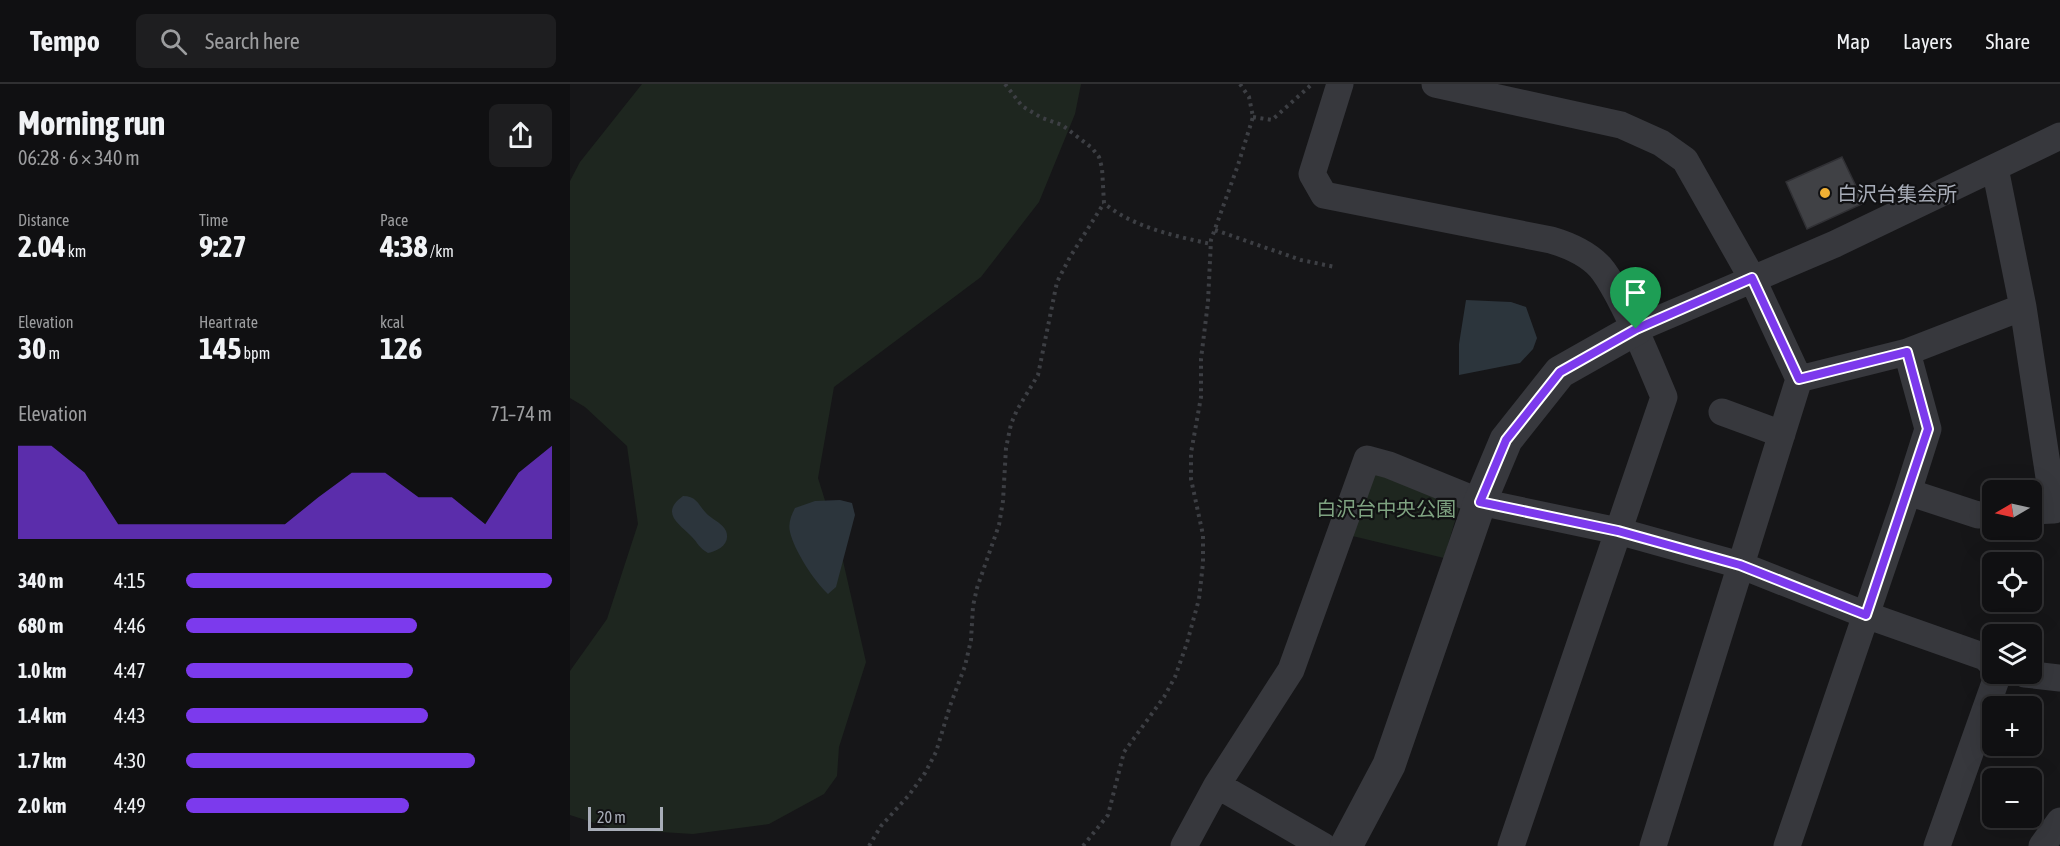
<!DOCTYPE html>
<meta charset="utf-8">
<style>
:root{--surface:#101012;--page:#1e1e20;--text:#f1f3f6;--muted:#9c9d9f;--line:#303032;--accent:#7c3aed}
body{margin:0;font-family:"Asap Condensed","Noto Sans JP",sans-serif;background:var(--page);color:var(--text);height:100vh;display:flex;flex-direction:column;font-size:22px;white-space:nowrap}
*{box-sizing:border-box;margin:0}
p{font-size:20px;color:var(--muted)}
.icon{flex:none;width:33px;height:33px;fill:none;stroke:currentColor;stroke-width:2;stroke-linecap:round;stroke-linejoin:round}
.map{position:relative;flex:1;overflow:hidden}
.side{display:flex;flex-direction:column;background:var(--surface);width:570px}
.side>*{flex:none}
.needle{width:39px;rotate:261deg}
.controls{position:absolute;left:1412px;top:396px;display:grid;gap:12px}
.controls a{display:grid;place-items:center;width:60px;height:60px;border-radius:9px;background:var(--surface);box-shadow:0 6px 24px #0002,0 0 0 2px var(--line);font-size:30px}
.scale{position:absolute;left:18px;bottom:15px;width:75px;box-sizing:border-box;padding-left:6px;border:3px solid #a8adb8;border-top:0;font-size:16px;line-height:21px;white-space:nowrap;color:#a8adb8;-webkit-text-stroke:4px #111113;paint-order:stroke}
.pin{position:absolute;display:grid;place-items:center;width:51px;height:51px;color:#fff;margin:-62px -26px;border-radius:50% 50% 50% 0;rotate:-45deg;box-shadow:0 0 6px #0007}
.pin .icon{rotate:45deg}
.round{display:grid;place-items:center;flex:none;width:63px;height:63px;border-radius:9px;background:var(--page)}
.overview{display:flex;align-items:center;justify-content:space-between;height:102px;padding:0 18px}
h1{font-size:33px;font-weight:700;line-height:45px}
.stats{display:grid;grid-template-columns:repeat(3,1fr);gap:9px;height:102px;padding:6px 18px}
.stats div{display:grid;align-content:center}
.stats b{font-size:30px;font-weight:700}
.stats small{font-size:16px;font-weight:400}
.stats p{font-size:16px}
.chart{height:168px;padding:12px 18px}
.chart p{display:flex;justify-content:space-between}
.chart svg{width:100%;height:108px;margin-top:6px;fill:var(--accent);opacity:.7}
ul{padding:0 18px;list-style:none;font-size:20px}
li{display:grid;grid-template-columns:96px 72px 1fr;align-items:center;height:45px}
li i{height:15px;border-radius:8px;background:var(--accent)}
header{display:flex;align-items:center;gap:36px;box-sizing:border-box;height:84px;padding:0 30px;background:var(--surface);border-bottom:2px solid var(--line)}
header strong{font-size:28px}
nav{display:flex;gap:33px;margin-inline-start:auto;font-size:21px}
.search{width:420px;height:54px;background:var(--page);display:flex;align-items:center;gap:15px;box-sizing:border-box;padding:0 21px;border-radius:9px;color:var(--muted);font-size:22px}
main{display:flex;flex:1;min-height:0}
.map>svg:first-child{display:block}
.green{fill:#1e261f}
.water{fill:#2c353c}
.building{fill:#404145;stroke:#303034;stroke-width:1.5}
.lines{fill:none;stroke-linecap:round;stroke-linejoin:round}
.path{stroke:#3d3f44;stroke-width:4;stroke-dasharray:3 4.5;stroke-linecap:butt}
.minor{stroke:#37383d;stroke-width:27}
.tertiary{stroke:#37383d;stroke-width:33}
.route-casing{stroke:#fff;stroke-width:12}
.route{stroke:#7c3aed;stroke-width:8}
.poi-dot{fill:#f2b134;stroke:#111113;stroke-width:2}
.labels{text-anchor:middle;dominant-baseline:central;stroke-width:4.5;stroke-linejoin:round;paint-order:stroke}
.poi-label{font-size:20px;fill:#a8adb8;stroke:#111113;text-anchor:start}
.park-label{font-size:20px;fill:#7fa381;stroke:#111113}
</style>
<header>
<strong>Tempo</strong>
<div class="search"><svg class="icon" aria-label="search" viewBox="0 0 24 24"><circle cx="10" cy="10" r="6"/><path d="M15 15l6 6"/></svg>Search here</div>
<nav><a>Map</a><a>Layers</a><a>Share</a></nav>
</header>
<main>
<section class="side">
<div class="overview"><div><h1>Morning run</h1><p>06:28 · 6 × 340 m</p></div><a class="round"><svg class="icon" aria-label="share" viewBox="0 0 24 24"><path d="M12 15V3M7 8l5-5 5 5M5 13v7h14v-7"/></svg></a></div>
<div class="stats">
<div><p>Distance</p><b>2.04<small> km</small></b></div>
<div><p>Time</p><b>9:27</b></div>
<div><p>Pace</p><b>4:38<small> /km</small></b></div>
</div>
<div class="stats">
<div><p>Elevation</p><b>30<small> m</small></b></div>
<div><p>Heart rate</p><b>145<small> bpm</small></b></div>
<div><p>kcal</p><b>126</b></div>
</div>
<div class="chart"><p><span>Elevation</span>71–74 m</p>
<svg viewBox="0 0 160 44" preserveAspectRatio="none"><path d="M0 44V6L10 6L20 17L30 38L40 38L50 38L60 38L70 38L80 38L90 27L100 17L110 17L120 27L130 27L140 38L150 17L160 6V44z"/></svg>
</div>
<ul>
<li><b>340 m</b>4:15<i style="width:100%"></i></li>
<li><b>680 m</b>4:46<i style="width:63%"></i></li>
<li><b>1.0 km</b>4:47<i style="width:62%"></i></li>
<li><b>1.4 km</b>4:43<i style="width:66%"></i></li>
<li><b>1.7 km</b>4:30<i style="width:79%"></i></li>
<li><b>2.0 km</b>4:49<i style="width:61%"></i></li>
</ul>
</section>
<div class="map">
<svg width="1490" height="762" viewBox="0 0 1490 762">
<rect width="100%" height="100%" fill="#161618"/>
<path class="green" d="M72 0H511L505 30 469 118 411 193 264 303 248 394 271 468 296 578 269 663 267 692 254 710 199 740 123 750 43 745 0 731V587L37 535 68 440 57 362 15 323 0 314V97L10 78Z
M797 375 890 420 874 474 770 449Z"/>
<path class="water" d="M896 216 941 218 956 223 967 254 963 265 950 279 889 291V260Z
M113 412C128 412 129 423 138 431 144 436 153 440 156 447 161 460 148 467 138 469 129 464 128 459 122 453 108 439 90 429 113 412Z
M270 416 282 419 285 431 266 503 258 510C244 497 224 466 220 448 218 439 221 432 225 424L245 417Z"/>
<path class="building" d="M1272 73 1294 119 1237 145 1216 98Z"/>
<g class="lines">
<path class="path" d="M435 0 452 22 472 34 492 41 522 64 529 73 532 84 534 119C562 143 605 152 641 160
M683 33 702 36 741 1
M645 146 731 176 765 183
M299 762 311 742 339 711 355 689 366 668 380 622 395 582 401 556 403 522 407 504 429 441 433 417 436 364 441 340 447 326 468 291 487 198 500 173 534 119
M513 762 538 731 554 668 594 613 605 593 617 559 629 515 633 479V451L621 395V369L631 313V275L638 218 641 156 668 81 683 33 679 13 670 0"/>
<path class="minor" d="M770 0 742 90 754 111 981 156C998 161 1017 169 1030 183 1038 192 1044 204 1050 215 1067 247 1080 280 1094 313L941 762
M865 0 1051 41 1091 59 1115 76 1182 194 1229 295 1083 762
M1425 84 1453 223 1484 426 1461 427
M1066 245 1265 160 1490 52
M1337 268 1358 345 1338 408
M1229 295 1337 268 1453 223
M1152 328 1212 350
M1455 590 1490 594
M647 701 753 762
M614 762 647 701 721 586 797 375 819 381 910 418 1048 447 1170 481 1296 531 1415 573 1422 580
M1217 762 1338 408 1408 431 1422 430
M1367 762 1428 590
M1472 762 1490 737"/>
<path class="tertiary" d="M776 762 819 681 910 418 936 356 990 288 1066 245"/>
</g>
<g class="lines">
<g class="route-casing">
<path id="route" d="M1182 194 1229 295 1337 268 1358 345 1296 531 1170 481 1048 447 910 418 936 356 990 288 1066 245Z"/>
</g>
<use href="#route" class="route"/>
</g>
<circle class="poi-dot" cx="1255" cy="109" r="6"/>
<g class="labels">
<g class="poi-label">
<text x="1267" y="109">白沢台集会所</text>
</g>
<g class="park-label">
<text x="816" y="424">白沢台中央公園</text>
</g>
</g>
</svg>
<div class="controls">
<a><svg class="needle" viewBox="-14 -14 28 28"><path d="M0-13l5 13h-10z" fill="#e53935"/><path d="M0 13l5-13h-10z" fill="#9c9d9f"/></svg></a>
<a><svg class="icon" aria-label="locate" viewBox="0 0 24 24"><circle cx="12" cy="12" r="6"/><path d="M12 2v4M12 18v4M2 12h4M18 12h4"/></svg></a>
<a><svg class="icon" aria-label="layers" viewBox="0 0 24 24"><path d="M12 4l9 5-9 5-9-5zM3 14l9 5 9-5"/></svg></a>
<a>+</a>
<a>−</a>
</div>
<div class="scale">20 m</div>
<div class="pin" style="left:1066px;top:245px;background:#1e9e55"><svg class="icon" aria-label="arrive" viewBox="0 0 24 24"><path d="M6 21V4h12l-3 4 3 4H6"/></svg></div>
</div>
</main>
